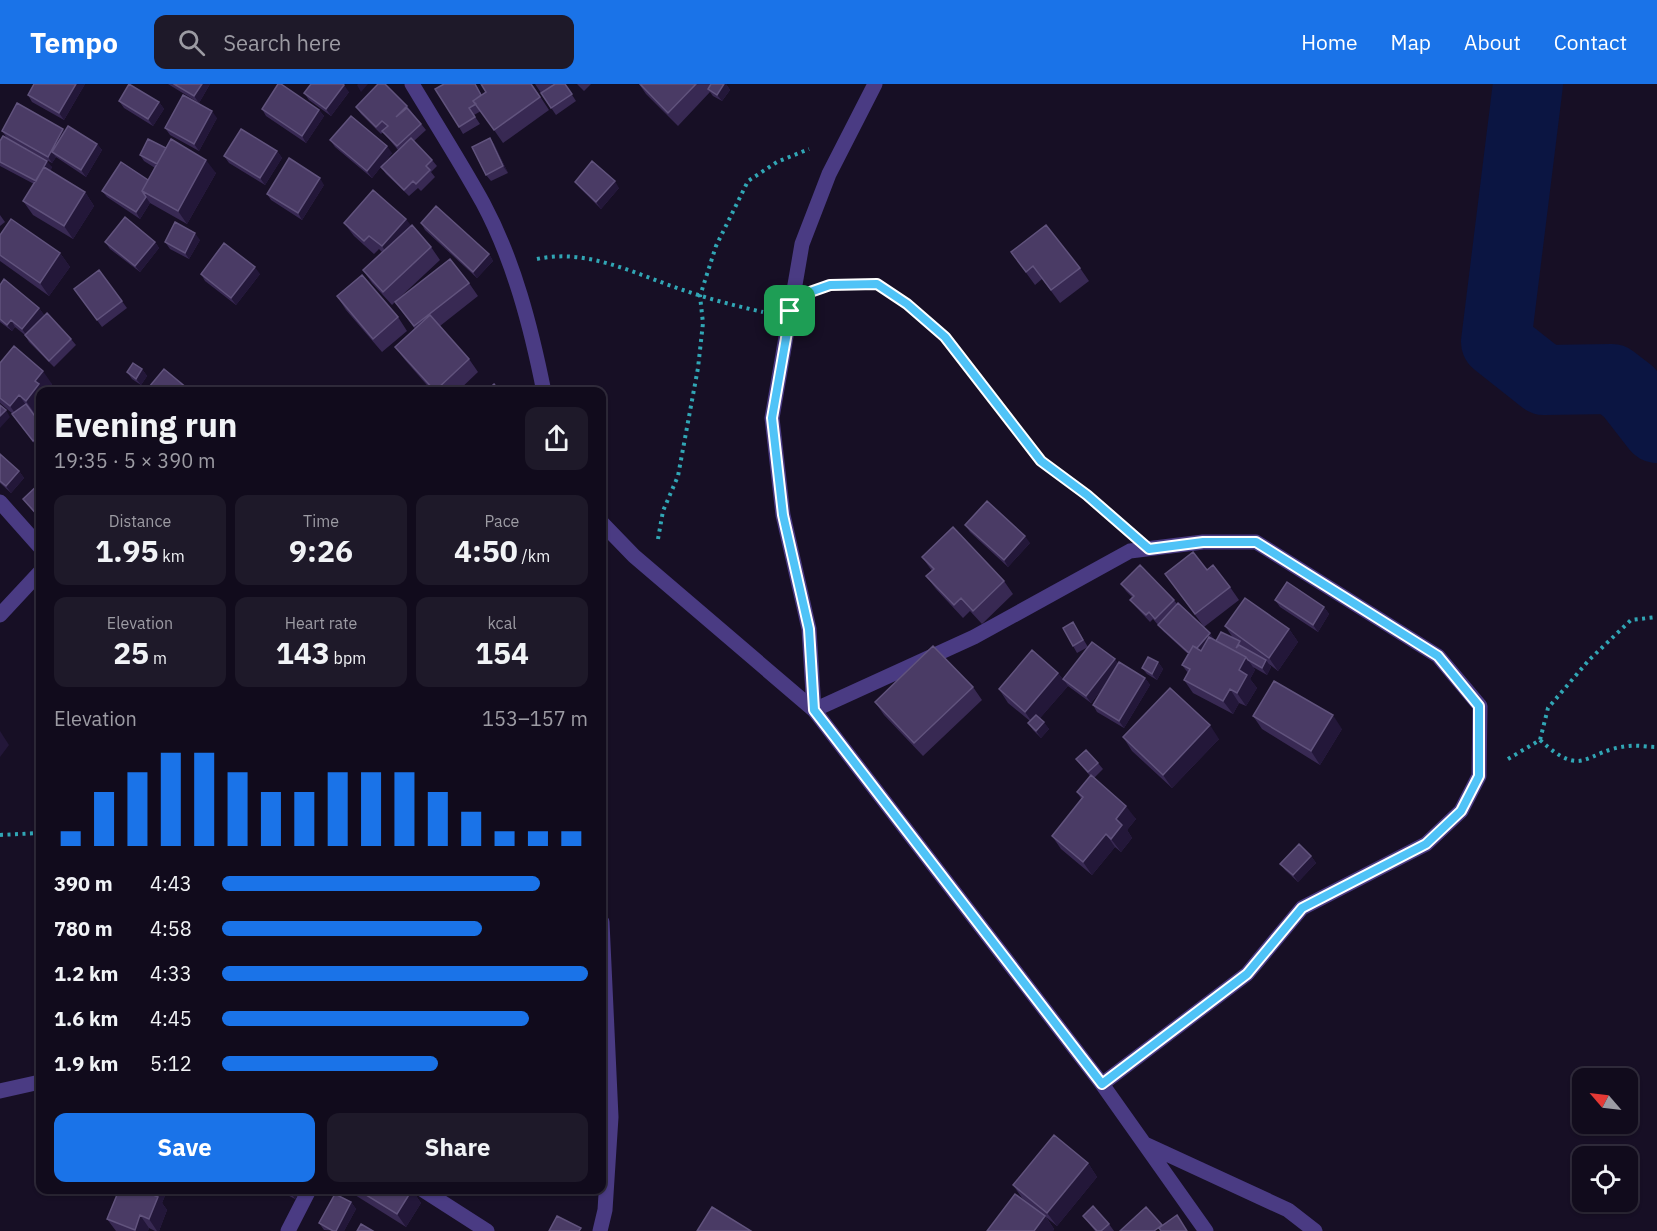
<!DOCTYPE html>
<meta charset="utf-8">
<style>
:root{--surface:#110b1c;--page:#1e1929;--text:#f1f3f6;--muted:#9c9ba3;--line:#302b3b;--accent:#1a73e8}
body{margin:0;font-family:"IBM Plex Sans",sans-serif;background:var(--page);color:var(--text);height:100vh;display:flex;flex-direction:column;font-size:22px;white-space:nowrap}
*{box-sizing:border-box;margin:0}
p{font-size:20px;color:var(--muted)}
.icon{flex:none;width:33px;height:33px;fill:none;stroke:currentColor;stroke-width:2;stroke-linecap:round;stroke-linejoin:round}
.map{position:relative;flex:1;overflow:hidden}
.sheet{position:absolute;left:36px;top:303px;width:570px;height:807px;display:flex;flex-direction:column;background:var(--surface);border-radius:12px;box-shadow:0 2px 4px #0004,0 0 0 2px var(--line)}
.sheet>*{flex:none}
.needle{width:39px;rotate:298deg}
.controls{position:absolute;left:1572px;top:984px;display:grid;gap:12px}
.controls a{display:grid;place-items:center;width:66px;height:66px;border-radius:12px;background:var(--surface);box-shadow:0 2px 4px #0004,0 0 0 2px var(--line);font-size:30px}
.pin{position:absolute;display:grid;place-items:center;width:51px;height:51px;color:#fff;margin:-26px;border-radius:12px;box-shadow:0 3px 9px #0006}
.round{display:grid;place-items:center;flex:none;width:63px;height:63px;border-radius:12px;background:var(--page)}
.overview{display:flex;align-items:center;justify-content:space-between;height:102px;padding:0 18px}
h1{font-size:33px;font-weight:700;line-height:45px}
.figures{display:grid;grid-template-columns:repeat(3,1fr);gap:9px;height:102px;padding:6px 18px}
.figures div{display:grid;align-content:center;border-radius:12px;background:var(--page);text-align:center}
.figures b{font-size:30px;font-weight:700}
.figures small{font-size:16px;font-weight:400}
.figures p{font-size:16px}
.chart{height:168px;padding:12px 18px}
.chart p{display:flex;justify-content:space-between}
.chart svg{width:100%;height:108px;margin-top:6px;stroke:var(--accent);stroke-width:6}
.cta{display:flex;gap:12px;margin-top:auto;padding:12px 18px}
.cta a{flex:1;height:69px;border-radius:12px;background:var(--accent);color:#fff;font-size:24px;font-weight:700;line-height:69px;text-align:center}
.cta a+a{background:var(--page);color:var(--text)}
ul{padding:0 18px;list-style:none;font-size:20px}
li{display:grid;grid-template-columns:96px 72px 1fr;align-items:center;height:45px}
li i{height:15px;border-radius:8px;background:var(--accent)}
header{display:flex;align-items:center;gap:36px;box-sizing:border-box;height:84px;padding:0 30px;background:var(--accent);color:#fff}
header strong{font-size:28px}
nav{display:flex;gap:33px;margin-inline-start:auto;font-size:21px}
.search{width:420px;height:54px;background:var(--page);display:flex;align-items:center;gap:15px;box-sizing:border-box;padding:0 21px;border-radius:12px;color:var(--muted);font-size:22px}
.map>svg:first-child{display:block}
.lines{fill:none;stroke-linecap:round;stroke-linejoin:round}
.river{stroke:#0b1542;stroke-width:70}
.path{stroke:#31a6b5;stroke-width:4;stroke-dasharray:3 4.5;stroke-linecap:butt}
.minor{stroke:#4a3b83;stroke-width:15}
.wall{fill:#382953}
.shaded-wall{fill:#231739}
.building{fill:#4a3b65;stroke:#61537d;stroke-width:1.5}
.route-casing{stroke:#fff;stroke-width:12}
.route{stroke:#4fc3f7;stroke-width:8}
</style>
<header>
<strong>Tempo</strong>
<div class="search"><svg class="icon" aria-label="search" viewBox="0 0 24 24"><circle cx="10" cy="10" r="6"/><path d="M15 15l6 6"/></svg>Search here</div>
<nav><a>Home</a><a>Map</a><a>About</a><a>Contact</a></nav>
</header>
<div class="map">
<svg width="1657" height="1147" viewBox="0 0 1657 1147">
<rect width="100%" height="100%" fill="#170f25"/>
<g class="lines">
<path class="river" d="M1528 0 1496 258 1544 296 1612 295 1629 308 1657 344"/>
<path class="path" d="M537 175C588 164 635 190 683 206 709 215 736 222 763 228
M822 204 830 201 877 200 907 220 945 253 1041 377 1121 440
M658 455 663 427 678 392 698 284 703 239 700 212 716 162 748 97 777 78 809 65
M1540 656C1585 697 1584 666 1629 662 1638 661 1648 663 1657 663
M1508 675 1540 656 1548 624 1589 576 1631 536 1657 533
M0 751 40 749"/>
<path class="minor" d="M412 0C436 40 461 79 483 119 514 177 531 243 544 308
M875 0 829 90 802 160 772 334 783 431 809 545 814 626 974 553 1130 467 1203 458H1256L1438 572 1480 622 1479 692 1461 727 1426 760 1302 824 1247 890 1102 1000
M0 418 40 463
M602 439 634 472 814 626 1102 1000 1206 1147
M0 531 40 488
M0 1007 40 998
M1145 1060 1288 1126 1315 1147
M423 1106 487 1147
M288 1147 309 1106
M600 1147 605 1126 611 1033 602 838"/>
</g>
<path class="wall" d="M34 0H85L64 36 32 18 28 11Z
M168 0H210L199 19Z
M444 0H475L482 11 486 8 532 0 549 26 503 59 481 27 474 31 480 40 463 50 459 43Z
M535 0H565L576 17 556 31Z
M577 0H591L584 7Z
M639 0H726L730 6 722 17 713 12 710 8 678 42 646 10Z
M349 8 331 32 309 16 304 9Z
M119 17 159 18 164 25 153 42 124 24Z
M407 22 426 46 414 57 432 76 437 82 431 88 435 93 421 107 418 104 409 112 386 90 381 83 398 66 383 48 381 50 361 30 356 23Z
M262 25 319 26 324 32 306 59 266 32Z
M217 34 199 67 170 51 165 44Z
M2 47 97 60 102 66 86 93 56 73 52 79 7 54Z
M490 54 494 60 508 89 491 97 486 91Z
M330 56 392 69 372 94 335 63Z
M0 57 52 83 50 87 85 108 94 122 73 155 33 131 23 117 34 100 0 82Z
M166 64 216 89 187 140 150 119 140 135 107 113 102 107 148 96 155 84 144 77 140 71Z
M277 67 282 74 265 101 229 79 224 72Z
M575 98 619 104 601 125 580 104Z
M324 101 302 136 271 116 267 110Z
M0 131 5 138 0 142Z
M344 139 411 141 431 163 440 176 396 217 469 199 478 212 440 242 469 275 478 288 457 308H433L405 276 395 263 415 245 395 218 392 221 372 199 363 186 382 168 379 165 374 170 354 152Z
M421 139 489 170 493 177 477 194 425 146Z
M0 151 60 169 70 183 49 212 0 177Z
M200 156 189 175 170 165 165 158Z
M105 158H155L159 164 140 188 110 165Z
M1011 168 1080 184 1089 197 1060 219 1042 195 1035 201Z
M99 186 127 224 102 243 74 205Z
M201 190H260L236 221 205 197Z
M0 201 39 224 44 231 38 238 71 255 76 261 54 283 29 258 25 251 15 243 12 247 0 238Z
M337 212 398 233 407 247 382 268 346 226Z
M0 279 52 300 46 308H40L35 330 30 326 40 339V362L38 364 17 337 13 330 0 319Z
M142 285 147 292 141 301 132 295 127 288Z
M0 370 19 387 24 394 11 409 0 399Z
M40 399V435L28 421 23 415Z
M965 441 1030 459 1008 483 970 448Z
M922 473 1004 497 1013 510 982 540 970 527 963 534 936 505 926 492 932 487Z
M1207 486 1230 503 1239 516 1204 543 1165 490Z
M1121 500 1174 516 1177 520 1216 557 1233 554 1225 542 1289 545 1298 558 1278 587 1269 580 1271 583 1267 591 1253 583 1255 586 1250 595 1257 604 1246 622 1239 619 1233 630 1193 609 1184 596 1188 589 1182 581 1188 570 1163 547 1153 535 1150 538 1135 522 1130 516 1132 513 1126 507Z
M1275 516 1324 523 1329 530 1318 548 1280 523Z
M1073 538 1088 563 1077 569 1073 562Z
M1158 578 1163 585 1157 596 1147 590 1142 584Z
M1118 580 1145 594 1150 601 1124 644 1097 628 1093 621 1106 600 1091 619 1068 602 1063 595Z
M1058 589 1068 602 1040 634 1049 645 1041 654 1033 646 1028 639 1030 637 1008 619 999 605Z
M973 603 982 616 923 672 884 631 875 618Z
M1253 632 1342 645 1320 681 1262 645Z
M1123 653 1219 655 1172 704 1132 667Z
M1076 675 1098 679 1103 685 1094 694 1136 735 1127 746 1132 754 1121 768 1115 763 1092 791 1061 765 1052 752 1082 716 1077 708 1090 692Z
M1311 772 1316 779 1298 798 1285 786 1280 780Z
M1088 1079 1097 1093 1057 1142 1046 1133 1054 1145 1053 1147H987L1038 1127 1022 1114 1013 1101Z
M278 1106H300L295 1115Z
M351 1106H412L421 1119 406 1143 355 1111Z
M166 1109 162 1119 167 1126 159 1147H155L149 1144 148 1147H116L107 1135Z
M351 1118 356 1125 344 1147 324 1146 319 1139Z
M1083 1132 1109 1140 1114 1147H1095Z"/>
<path class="shaded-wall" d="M76 0H85L64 36 59 29Z
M202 0H210L199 19 194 12Z
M358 0H368L361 8 357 1Z
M724 0H726L730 6 722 17 717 11Z
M344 1 349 8 331 32 326 25Z
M159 18 164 25 153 42 148 35Z
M319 26 324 32 306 59 302 52Z
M212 27 217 34 199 67 194 60Z
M63 45 68 52 52 68 56 73 52 79 48 73Z
M490 54 494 60 508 89 503 82Z
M97 60 102 66 86 93 81 86Z
M387 62 392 69 372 94 367 87Z
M277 67 282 74 265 101 260 94Z
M206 76 216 89 187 140 178 127Z
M47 77 52 83 41 104 36 97Z
M320 94 324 101 302 136 298 129Z
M615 97 619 104 601 125 596 118Z
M85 108 94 122 73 155 64 142Z
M146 113 150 119 140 135 136 128Z
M406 135 416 148 391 176 382 162Z
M195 149 200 156 189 175 185 169Z
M155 158 159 164 140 188 135 182Z
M60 169 70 183 49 212 40 199Z
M489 170 493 177 477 194 473 188Z
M255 183 260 190 236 221 231 214Z
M39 224 44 231 27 252 22 245Z
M11 236 15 243 12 247 7 241Z
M142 285 147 292 141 301 136 295Z
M43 287 52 300 46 308H40V323L35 330 26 317 35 297Z
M19 311 28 324 19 335 10 322Z
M6 326 10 333 0 344V332Z
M19 387 24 394 11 409 6 402Z
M1025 452 1030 459 1008 483 1004 476Z
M1324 523 1329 530 1318 548 1313 541Z
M1289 545 1298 558 1278 587 1269 574Z
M1210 549 1215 556 1196 577 1191 570Z
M1246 573 1255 586 1250 595 1257 604 1246 622 1237 609 1239 586Z
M1115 575 1120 582 1091 619 1086 612Z
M1266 576 1271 583 1267 591 1262 584Z
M1158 578 1163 585 1157 596 1152 590Z
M1058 589 1068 602 1034 641 1025 628Z
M1145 594 1150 601 1124 644 1119 637Z
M1230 605 1239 619 1233 630 1223 617Z
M1333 631 1342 645 1320 681 1311 667Z
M1044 638 1049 645 1041 654 1036 647Z
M1210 641 1219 655 1172 704 1163 691Z
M0 647 9 661 0 673Z
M1126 722 1136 735 1127 746 1132 754 1121 768 1111 755 1116 735Z
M1106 750 1115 763 1092 791 1083 778Z
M1311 772 1316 779 1298 798 1293 791Z
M1088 1079 1097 1093 1057 1142 1047 1129Z
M153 1106H163L166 1109 162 1119 167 1126 159 1147H157L149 1135 151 1110Z
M292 1106H300L295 1115 290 1108Z
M412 1106 421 1119 406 1143 397 1130Z
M351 1118 356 1125 344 1147H336Z
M140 1131 149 1144 148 1147H135V1146Z
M1045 1132 1054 1145 1053 1147H1034Z"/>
<path class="building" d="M34 0H76L59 29 28 11Z
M129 0 159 18 148 35 119 17Z
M174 0H202L194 12Z
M278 0H281L319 26 302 52 262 25Z
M311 0H343L344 1 326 25 304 9Z
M378 0H385L407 22 396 33 407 24 421 40 397 62 382 47 388 42 382 37 376 43 356 23Z
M444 0H475L481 11 473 17 476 20 469 24 475 33 459 43 435 5Z
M481 0H531L540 13 494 46 473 17 486 8Z
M555 0H565L572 10 551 24 541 9Z
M640 0H696L668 29Z
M711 0H724L717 11 708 5Z
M183 11 212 27 194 60 165 44Z
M17 19 63 45 48 73 2 47Z
M351 32 387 62 367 87 330 56Z
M68 42 97 60 81 86 52 68Z
M241 45 277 67 260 94 224 72Z
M3 52 47 77 36 97 0 78V57Z
M411 54 432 76 426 82 430 86 416 100 413 97 404 106 381 83Z
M490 54 503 82 486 91 472 63Z
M148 55 166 64 157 80 140 71Z
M171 55 206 76 178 127 142 107Z
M289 74 320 94 298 129 267 110Z
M592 77 615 97 596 118 575 98Z
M121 78 148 96 142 107 146 113 136 128 102 107Z
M44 83 85 108 64 142 23 117Z
M373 106 406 135 382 162 369 152 364 157 344 139Z
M436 122 489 170 473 188 421 139Z
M125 133 155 158 135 182 105 158Z
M11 135 60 169 40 199 0 171V151Z
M175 138 195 149 185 169 165 158Z
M412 141 431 163 383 208 363 186Z
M1046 141 1080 184 1051 206 1033 182 1026 188 1011 168Z
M224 159 255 183 231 214 201 190Z
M450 175 469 199 414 242 395 218Z
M99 186 122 217 97 236 74 205Z
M362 191 398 233 373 255 337 212Z
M4 195 39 224 22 245 11 236 7 241 0 235V201Z
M47 229 71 255 49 277 25 251Z
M430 231 469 275 435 307 395 263Z
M14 262 43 287 35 297 39 300 26 317 19 311 10 322 0 314V279Z
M133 279 142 285 136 295 127 288Z
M164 285 188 305 186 308H154L149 303Z
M494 300 500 308H485Z
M26 320 40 339V351L33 357 12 330Z
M0 321 6 326 0 332Z
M40 329V337L36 333Z
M0 370 19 387 6 402 0 397Z
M40 399V434L23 415Z
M987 417 1025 452 1004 476 965 441Z
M953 443 1004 497 973 527 961 514 954 521 926 492 934 485 922 473Z
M1193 468 1207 486 1213 481 1230 503 1195 530 1165 490Z
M1140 481 1174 516 1155 535 1149 528 1146 531 1130 516 1134 512 1121 500Z
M1287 498 1324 523 1313 541 1275 516Z
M1245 514 1289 545 1269 574 1225 542Z
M1178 519 1210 549 1197 564 1193 562 1189 569 1158 541Z
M1073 538 1083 556 1073 562 1063 544Z
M1221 548 1240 557 1236 564 1239 561 1266 576 1262 584 1248 576 1246 573 1216 557Z
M1209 553 1246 573 1239 586 1247 591 1237 609 1230 605 1223 617 1184 596 1190 585 1182 581 1193 562 1201 567Z
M1092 558 1115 575 1086 612 1063 595Z
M933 562 973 603 914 659 875 618Z
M1032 566 1058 589 1025 628 999 605Z
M1148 573 1158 578 1152 590 1142 584Z
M1119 578 1145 594 1119 637 1093 621Z
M1274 597 1333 631 1311 667 1253 632Z
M1170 604 1210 641 1163 691 1123 653Z
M1036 631 1044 638 1036 647 1028 639Z
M1086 666 1098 679 1088 688 1076 675Z
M1091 691 1126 722 1116 735 1122 741 1111 755 1106 750 1083 778 1052 752 1083 713 1077 708Z
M1299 760 1311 772 1293 791 1280 780Z
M1054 1051 1088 1079 1047 1129 1013 1101Z
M119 1106H153L151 1110 158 1113 149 1135 140 1131 135 1146 107 1135Z
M358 1106H412L397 1130Z
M335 1110 351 1118 336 1147H333L319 1139Z
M1015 1110 1045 1132 1034 1147H987Z
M1093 1122 1109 1140 1101 1147H1097L1083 1132Z
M712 1123 751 1147H697Z
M1146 1123 1162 1141 1154 1147H1120Z
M1177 1131 1187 1147H1161L1159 1144Z
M557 1132 581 1144 579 1147H549Z
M361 1140 373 1147H357Z"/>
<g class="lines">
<g class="route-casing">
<path id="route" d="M877 200 907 220 945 253 1041 377 1087 411 1149 465 1203 458H1256L1438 572 1479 622V692L1461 727 1426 760 1302 824 1247 890 1102 1000 814 626 809 545 783 431 772 334 793 214 830 201Z"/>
</g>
<use href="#route" class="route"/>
</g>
</svg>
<div class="controls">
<a><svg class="needle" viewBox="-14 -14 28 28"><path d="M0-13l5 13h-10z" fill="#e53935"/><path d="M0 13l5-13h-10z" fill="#9c9ba3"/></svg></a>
<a><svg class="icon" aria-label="locate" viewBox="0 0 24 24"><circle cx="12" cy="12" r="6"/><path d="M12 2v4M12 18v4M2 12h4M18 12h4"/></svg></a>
</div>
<div class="pin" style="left:790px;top:227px;background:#1e9e55"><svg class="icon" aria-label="arrive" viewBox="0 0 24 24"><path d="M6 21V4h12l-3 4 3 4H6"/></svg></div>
<section class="sheet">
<div class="overview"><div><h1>Evening run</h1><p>19:35 · 5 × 390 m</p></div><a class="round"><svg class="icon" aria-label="share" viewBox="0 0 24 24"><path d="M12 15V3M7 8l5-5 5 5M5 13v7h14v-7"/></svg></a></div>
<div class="figures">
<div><p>Distance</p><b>1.95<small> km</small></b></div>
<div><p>Time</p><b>9:26</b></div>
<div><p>Pace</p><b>4:50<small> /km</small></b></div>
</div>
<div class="figures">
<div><p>Elevation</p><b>25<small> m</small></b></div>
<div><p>Heart rate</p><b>143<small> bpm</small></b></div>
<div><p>kcal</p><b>154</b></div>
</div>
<div class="chart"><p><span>Elevation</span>153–157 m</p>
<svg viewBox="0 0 160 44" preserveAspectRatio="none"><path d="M5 44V38M15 44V22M25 44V14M35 44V6M45 44V6M55 44V14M65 44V22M75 44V22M85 44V14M95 44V14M105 44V14M115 44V22M125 44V30M135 44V38M145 44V38M155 44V38"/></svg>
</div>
<ul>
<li><b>390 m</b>4:43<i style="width:87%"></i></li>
<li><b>780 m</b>4:58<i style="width:71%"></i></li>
<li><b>1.2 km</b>4:33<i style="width:100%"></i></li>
<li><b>1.6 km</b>4:45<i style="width:84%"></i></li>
<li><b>1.9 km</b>5:12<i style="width:59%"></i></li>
</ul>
<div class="cta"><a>Save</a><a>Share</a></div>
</section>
</div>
